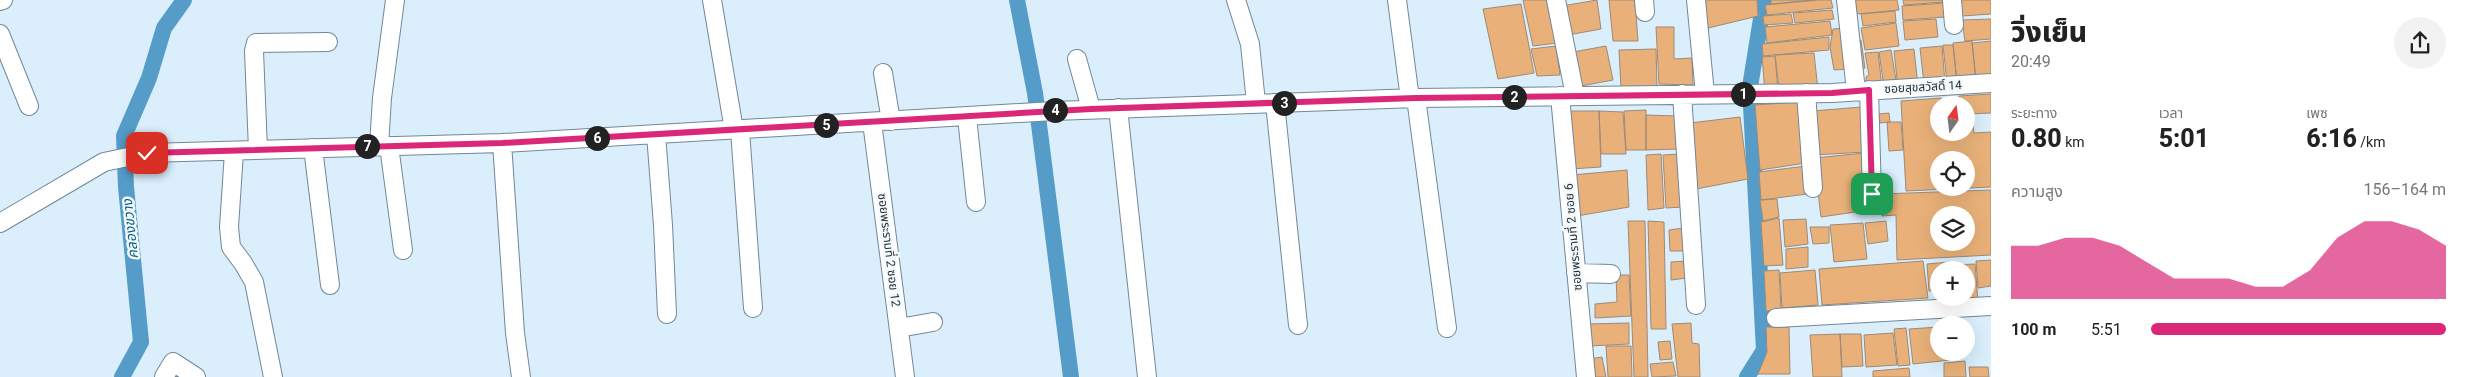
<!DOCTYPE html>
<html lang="th">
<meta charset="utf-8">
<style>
:root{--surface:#fff;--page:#f2f2f2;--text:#222;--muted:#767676;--accent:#db2777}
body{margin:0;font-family:Roboto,"Noto Sans Thai",sans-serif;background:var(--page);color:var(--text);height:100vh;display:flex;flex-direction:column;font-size:19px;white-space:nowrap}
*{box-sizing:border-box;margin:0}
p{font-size:16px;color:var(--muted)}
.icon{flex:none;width:28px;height:28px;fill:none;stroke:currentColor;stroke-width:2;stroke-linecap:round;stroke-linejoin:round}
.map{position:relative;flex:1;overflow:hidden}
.drawer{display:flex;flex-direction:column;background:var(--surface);width:475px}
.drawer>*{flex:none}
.needle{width:32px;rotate:14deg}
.buttons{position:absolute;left:1930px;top:96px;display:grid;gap:10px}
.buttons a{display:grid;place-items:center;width:45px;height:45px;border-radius:50%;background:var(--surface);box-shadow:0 5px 20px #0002;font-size:25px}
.pin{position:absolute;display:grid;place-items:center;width:42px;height:42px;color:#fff;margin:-21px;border-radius:10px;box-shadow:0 2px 8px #0006}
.km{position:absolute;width:25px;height:25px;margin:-12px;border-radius:50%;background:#222;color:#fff;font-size:14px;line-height:25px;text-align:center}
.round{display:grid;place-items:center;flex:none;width:52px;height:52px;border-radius:26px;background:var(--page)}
.head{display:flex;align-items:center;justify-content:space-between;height:85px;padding:0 20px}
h1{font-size:28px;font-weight:800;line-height:38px}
.metrics{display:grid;grid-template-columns:repeat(3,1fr);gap:8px;height:85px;padding:5px 20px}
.metrics div{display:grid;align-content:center}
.metrics b{font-size:25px;font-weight:800}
.metrics small{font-size:14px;font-weight:400}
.metrics p{font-size:14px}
.chart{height:140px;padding:10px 20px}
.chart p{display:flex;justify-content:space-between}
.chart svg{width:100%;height:90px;margin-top:5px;fill:var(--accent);opacity:.7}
ul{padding:0 20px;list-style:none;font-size:16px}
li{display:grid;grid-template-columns:80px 60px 1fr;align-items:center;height:38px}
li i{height:12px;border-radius:6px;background:var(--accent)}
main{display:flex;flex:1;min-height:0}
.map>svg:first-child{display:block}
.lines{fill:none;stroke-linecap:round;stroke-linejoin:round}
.canal{stroke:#559cc8;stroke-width:16}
.building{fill:#e9b179;stroke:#9d8a77;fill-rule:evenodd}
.minor-casing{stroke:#718897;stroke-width:20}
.minor{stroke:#fff;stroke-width:18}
.route-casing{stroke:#fff;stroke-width:10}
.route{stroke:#db2777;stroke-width:6}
.labels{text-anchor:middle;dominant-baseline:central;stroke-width:5;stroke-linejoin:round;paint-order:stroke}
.street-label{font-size:12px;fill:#263037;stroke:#f4f9fc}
.water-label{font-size:14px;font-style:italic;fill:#005e89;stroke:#f4f9fc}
</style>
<main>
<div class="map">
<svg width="1991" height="377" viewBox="0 0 1991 377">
<rect width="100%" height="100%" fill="#daeefc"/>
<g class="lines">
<path class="canal" d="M1017 0 1035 93 1071 377
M122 377 141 342 126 187 124 136 149 78 164 28 184 0
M1747 377 1764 350 1750 87 1764 0"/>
</g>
<path class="building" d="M1523 0H1548L1557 43 1533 46Z
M1597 0 1601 29 1568 35 1562 6Z
M1609 0H1635L1638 41H1613Z
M1696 0H1757L1758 16 1704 29Z
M1771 0H1814L1771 4Z
M1819 0H1831L1833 8 1767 15 1765 5Z
M1855 0H1897L1899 10 1857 14Z
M1903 0H1943V2L1904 5Z
M1959 0H1991V14L1962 16Z
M1945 3 1946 17 1903 20 1902 6Z
M1521 4 1534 73 1498 79 1483 9Z
M1832 10 1834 19 1795 23 1793 13Z
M1895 11 1896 22 1863 26 1861 14Z
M1791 14 1793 23 1764 25 1763 16Z
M1936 19 1938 37 1905 40 1903 21Z
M1991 19V39L1965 41 1962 20Z
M1830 21 1832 35 1767 43 1765 27Z
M1896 23 1899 46 1865 50 1861 28Z
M1656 27H1674V59L1692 58 1693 85 1659 84Z
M1845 28 1849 69 1834 70 1830 47 1833 29Z
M1829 37V50L1763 56 1762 44Z
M1861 40 1865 68 1856 71 1852 41Z
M1972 41 1976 82 1957 83 1953 43Z
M1991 41V79L1976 80 1972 43Z
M1943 45H1953L1957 82 1947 83Z
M1556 46 1560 75 1537 76 1531 49Z
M1606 46 1613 80 1581 86 1573 52Z
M1942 46 1945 83 1924 84 1920 48Z
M1656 49 1657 87 1621 88 1619 50Z
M1914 49 1918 86 1898 88 1894 51Z
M1891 50 1897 86 1884 87 1879 52Z
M1878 52 1882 87 1867 88 1866 77 1869 75 1865 53Z
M1814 53 1818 90 1780 96 1775 55Z
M1775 56 1778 91 1765 92 1762 57Z
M1991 94V113L1966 114V105H1959V96Z
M1941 98 1939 132H1966V117H1972L1974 133 1991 132V187L1906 191 1901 101ZM1939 160H1966V188H1939Z
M1800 102 1806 163 1760 170 1755 105Z
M1862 107 1865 152 1814 155 1812 111Z
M1646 110V150H1626L1624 111Z
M1569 111H1599L1601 167 1571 169Z
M1599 111 1623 112 1626 154H1601Z
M1889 113 1890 122 1880 123 1879 114Z
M1646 115 1678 116 1679 149 1646 150Z
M1740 117 1748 179 1696 189 1690 123Z
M1887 122H1901L1903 150 1889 151Z
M1864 153 1869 210 1821 217 1814 158Z
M1661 154 1664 208 1648 210 1646 155Z
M1680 154 1683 207 1666 208 1663 155Z
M1806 166 1807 194 1761 200 1759 172Z
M1627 170 1629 207 1577 216 1572 175Z
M1991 190V255L1897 260 1896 215 1882 216 1881 194ZM1939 215H1966V242H1939Z
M1777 199 1779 217 1763 221 1760 200Z
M1779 218 1783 265 1764 266 1761 222Z
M1806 219 1808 244 1785 247 1783 220Z
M1628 221H1645L1648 377H1634Z
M1648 221 1664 222 1666 329H1651Z
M1886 221 1888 241 1868 244 1865 223Z
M1863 223 1867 259 1834 262 1830 225Z
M1810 227H1829V243L1813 244Z
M1684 228 1685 251H1670L1669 230Z
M1808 247V267L1786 269V249Z
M1991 260V286L1978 288 1976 261Z
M1687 261V278L1671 280V262Z
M1923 261 1928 298 1822 305 1819 269Z
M1950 262V270H1939V290L1929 291 1927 264Z
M1975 264 1978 302 1956 304V298H1966V270H1954V265Z
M1779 270 1781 310 1766 311 1764 271Z
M1815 270 1818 305 1782 308 1780 273Z
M1616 275H1629L1631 316 1595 318V304L1617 302Z
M1629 323V344L1589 346 1587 324Z
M1691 323 1692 343 1699 344 1700 377H1678L1672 324Z
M1766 327H1789L1790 374H1758L1767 352Z
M1939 327V352H1950L1951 360 1913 364 1909 329Z
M1906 328 1910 365 1898 366 1894 329Z
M1893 333 1897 365 1866 367 1864 335Z
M1840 334 1842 377H1813L1810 335Z
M1840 334H1861L1863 366 1842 367Z
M1670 341 1672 359 1660 360 1658 342Z
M1606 346H1631L1632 377H1608Z
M1602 357 1606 377H1593L1590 359Z
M1965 361 1966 377H1944V363Z
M1673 362 1676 376 1652 377 1650 364Z
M1969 367H1988L1989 377H1970Z
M1909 368 1910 377H1873V371Z"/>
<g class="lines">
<g class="minor-casing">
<path id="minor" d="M712 0 734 130
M1236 0 1250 44 1256 103
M1397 0 1410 99
M1556 0 1575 96
M1644 0 1645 12
M1696 0 1705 94
M1846 0 1856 91
M1952 0 1954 25
M0 1 3 0
M0 34 29 106
M1077 59 1091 109
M883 73 891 121
M1869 90 1872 194
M1806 93 1813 188
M1682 94 1696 305
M1560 96 1586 377
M1416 98 1447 328
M1275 103 1298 325
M1118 108 1147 377
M967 117 976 202
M872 122 905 377
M740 130 753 308
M656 134 663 225 667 314
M502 143 515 333 521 377
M379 146 382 98 395 0
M389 146 403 250
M313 148 330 285
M258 150 254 51 256 43 328 42
M234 152 229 227 231 247 243 263 254 282 273 377
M0 223 104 162 147 153 502 143 1054 111 1416 98 1832 93 1991 83
M1576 273 1611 274
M1776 318 1991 306
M899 328 933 322
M164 377 173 362 196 377"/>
</g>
<use href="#minor" class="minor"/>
</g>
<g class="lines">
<g class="route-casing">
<path id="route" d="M147 153 502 143 1091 109 1416 98 1832 93 1869 90 1872 194"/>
</g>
<use href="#route" class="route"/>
</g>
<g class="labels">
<g class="street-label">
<text transform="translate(1923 87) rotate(-3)">ซอยสุขสวัสดิ์ 14</text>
<text transform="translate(1573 237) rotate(-95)">ซอยพระรามที่ 2 ซอย 6</text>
<text transform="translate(889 250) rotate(83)">ซอยพระรามที่ 2 ซอย 12</text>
</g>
<g class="water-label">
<text transform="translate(130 229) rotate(-96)">คลองขวาง</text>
</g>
</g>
</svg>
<div class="buttons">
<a><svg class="needle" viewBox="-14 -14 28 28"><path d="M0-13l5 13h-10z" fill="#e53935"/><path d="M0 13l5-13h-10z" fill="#767676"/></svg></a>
<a><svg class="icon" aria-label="locate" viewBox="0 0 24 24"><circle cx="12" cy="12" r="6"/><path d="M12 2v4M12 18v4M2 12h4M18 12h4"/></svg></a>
<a><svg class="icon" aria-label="layers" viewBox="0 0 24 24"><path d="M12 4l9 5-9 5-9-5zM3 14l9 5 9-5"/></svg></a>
<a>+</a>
<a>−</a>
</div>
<div class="pin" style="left:1872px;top:194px;background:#1e9e55"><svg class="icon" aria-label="arrive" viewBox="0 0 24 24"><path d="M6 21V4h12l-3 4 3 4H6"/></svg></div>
<div class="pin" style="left:147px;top:153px;background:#d93025"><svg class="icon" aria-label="check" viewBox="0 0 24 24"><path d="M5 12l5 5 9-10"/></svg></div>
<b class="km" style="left:1743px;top:94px">1</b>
<b class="km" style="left:1514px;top:97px">2</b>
<b class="km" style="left:1284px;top:103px">3</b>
<b class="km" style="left:1055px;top:110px">4</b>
<b class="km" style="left:826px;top:125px">5</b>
<b class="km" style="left:597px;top:138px">6</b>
<b class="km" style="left:367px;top:146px">7</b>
</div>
<section class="drawer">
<div class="head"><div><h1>วิ่งเย็น</h1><p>20:49</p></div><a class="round"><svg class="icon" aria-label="share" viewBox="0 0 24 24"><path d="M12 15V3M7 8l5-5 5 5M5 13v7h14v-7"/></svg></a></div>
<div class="metrics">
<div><p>ระยะทาง</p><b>0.80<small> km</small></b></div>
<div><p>เวลา</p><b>5:01</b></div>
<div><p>เพซ</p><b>6:16<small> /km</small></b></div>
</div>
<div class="chart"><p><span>ความสูง</span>156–164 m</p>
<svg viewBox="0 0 160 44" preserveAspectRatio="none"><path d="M0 44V18L10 18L20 14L30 14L40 18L50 26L60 34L70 34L80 34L90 38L100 38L110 30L120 14L130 6L140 6L150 10L160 18V44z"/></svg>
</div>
<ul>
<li><b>100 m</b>5:51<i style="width:100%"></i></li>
</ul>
</section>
</main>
